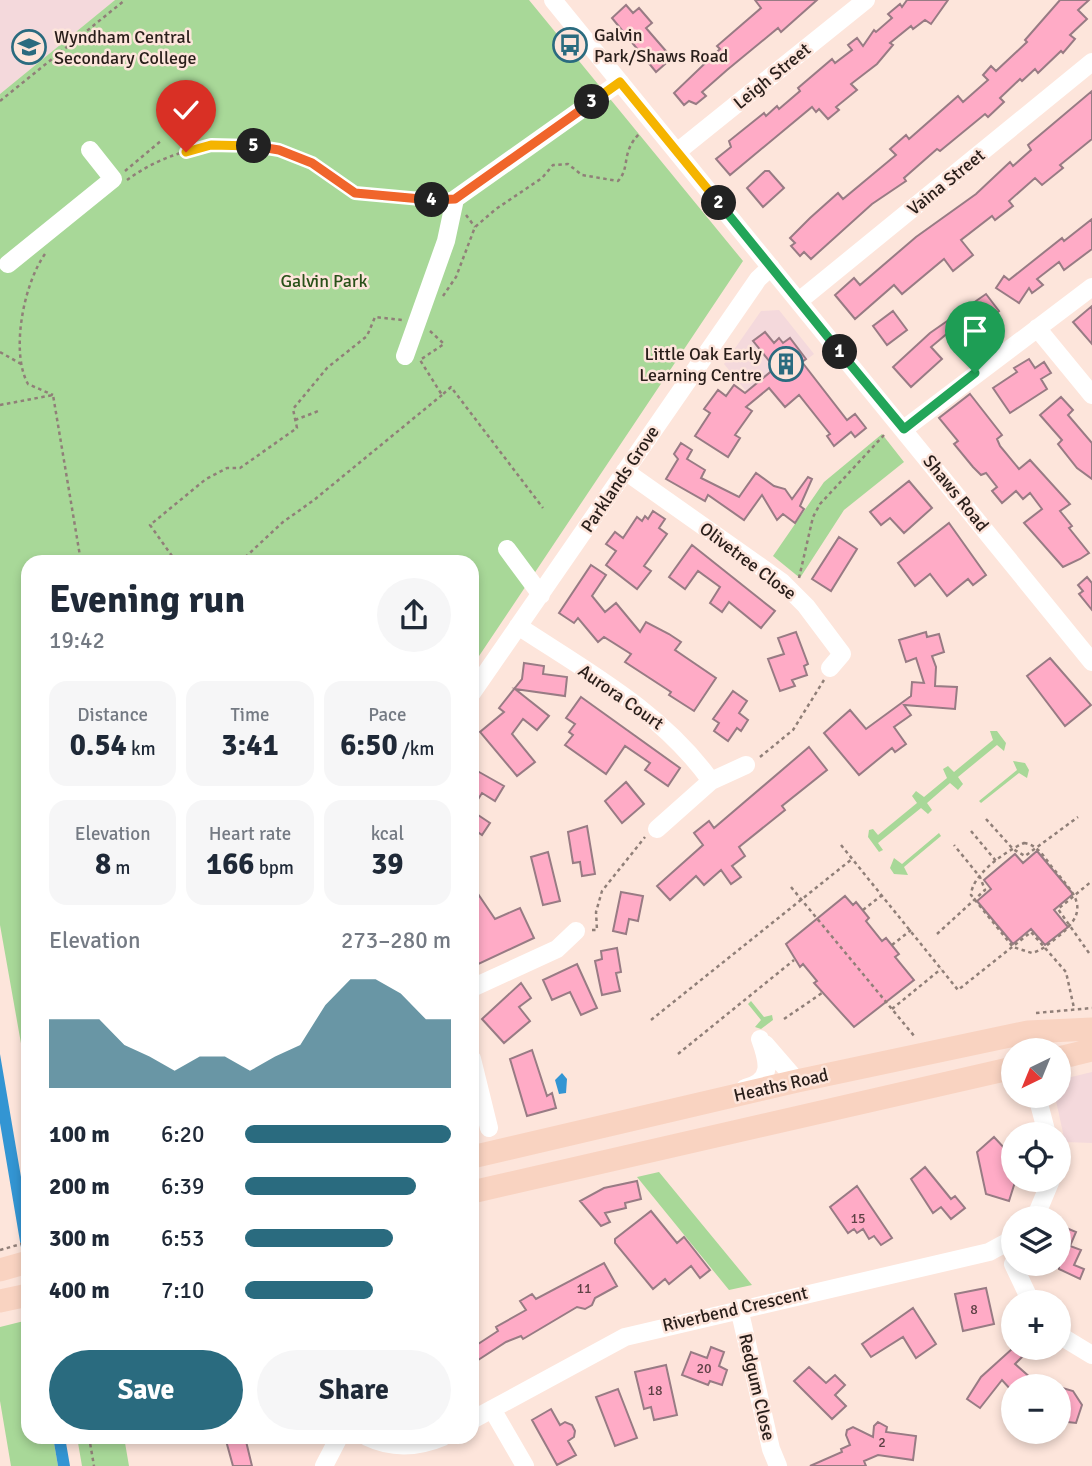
<!DOCTYPE html>
<meta charset="utf-8">
<style>
:root{--surface:#fff;--page:#f6f6f7;--text:#1f2937;--muted:#747a83;--accent:#2a6b7f}
body{margin:0;font-family:Signika,sans-serif;background:var(--page);color:var(--text);height:100vh;display:flex;flex-direction:column;font-size:26px;white-space:nowrap}
*{box-sizing:border-box;margin:0}
p{font-size:23px;color:var(--muted)}
.icon{flex:none;width:38px;height:38px;fill:none;stroke:currentColor;stroke-width:2;stroke-linecap:round;stroke-linejoin:round}
.map{position:relative;flex:1;overflow:hidden}
.panel{position:absolute;left:21px;top:555px;width:458px;height:889px;display:flex;flex-direction:column;background:var(--surface);border-radius:21px;box-shadow:0 4px 10px #0003}
.panel>*{flex:none}
.needle{width:46px;rotate:223deg}
.buttons{position:absolute;left:1001px;top:1038px;display:grid;gap:14px}
.buttons a{display:grid;place-items:center;width:70px;height:70px;border-radius:50%;background:var(--surface);box-shadow:0 4px 10px #0003;font-size:35px}
.pin{position:absolute;display:grid;place-items:center;width:60px;height:60px;color:#fff;margin:-72px -30px;border-radius:50% 50% 50% 0;rotate:-45deg;box-shadow:0 0 7px #0007}
.pin .icon{rotate:45deg}
.km{position:absolute;width:35px;height:35px;margin:-18px;border-radius:50%;background:#222;color:#fff;font-size:19px;line-height:35px;text-align:center}
.round{display:grid;place-items:center;flex:none;width:74px;height:74px;border-radius:37px;background:var(--page)}
.summary{display:flex;align-items:center;justify-content:space-between;height:119px;padding:0 28px}
h1{font-size:38px;font-weight:700;line-height:52px}
.metrics{display:grid;grid-template-columns:repeat(3,1fr);gap:10px;height:119px;padding:7px 28px}
.metrics div{display:grid;align-content:center;border-radius:18px;background:var(--page);text-align:center}
.metrics b{font-size:30px;font-weight:700}
.metrics small{font-size:19px;font-weight:400}
.metrics p{font-size:19px}
.chart{height:196px;padding:14px 28px}
.chart p{display:flex;justify-content:space-between}
.chart svg{width:100%;height:126px;margin-top:7px;fill:var(--accent);opacity:.7}
.primary-button{display:flex;gap:14px;margin-top:auto;padding:14px 28px}
.primary-button a{flex:1;height:80px;border-radius:42px;background:var(--accent);color:#fff;font-size:28px;font-weight:700;line-height:80px;text-align:center}
.primary-button a+a{background:var(--page);color:var(--text)}
ul{padding:0 28px;list-style:none;font-size:23px}
li{display:grid;grid-template-columns:112px 84px 1fr;align-items:center;height:52px}
li i{height:18px;border-radius:9px;background:var(--accent)}
.map>svg:first-child{display:block}
.education{fill:#f4d9dc}
.green{fill:#a8d898}
.water{fill:#3395d3}
.building{fill:#ffabc6;stroke:#987b84;stroke-width:2}
.lines{fill:none;stroke-linecap:round;stroke-linejoin:round}
.path{stroke:#907f78;stroke-width:2.5;stroke-dasharray:3.5 3.5;stroke-linecap:butt}
.minor{stroke:#fff;stroke-width:18}
.major{stroke:#f9d3c1;stroke-width:23}
.split-1-casing{stroke:#fff;stroke-width:14}
.split-2-casing{stroke:#fff;stroke-width:14}
.split-3-casing{stroke:#fff;stroke-width:14}
.split-4-casing{stroke:#fff;stroke-width:14}
.split-5-casing{stroke:#fff;stroke-width:14}
.split-6-casing{stroke:#fff;stroke-width:14}
.split-1{stroke:#22a559;stroke-width:9}
.split-2{stroke:#22a559;stroke-width:9}
.split-3{stroke:#f5b400;stroke-width:9}
.split-4{stroke:#f0652b;stroke-width:9}
.split-5{stroke:#f0652b;stroke-width:9}
.split-6{stroke:#f5b400;stroke-width:9}
.labels{text-anchor:middle;dominant-baseline:central;stroke-width:5;stroke-linejoin:round;paint-order:stroke}
.number-label{font-size:14px;fill:#5e4145}
.poi-label{font-size:18px;fill:#291e1a;stroke:#fde5db;text-anchor:start}
.street-label{font-size:18px;fill:#291e1a;stroke:#fde5db}
.park-label{font-size:18px;fill:#295119;stroke:#fde5db}
</style>
<div class="map">
<svg width="1092" height="1466" viewBox="0 0 1092 1466">
<rect width="100%" height="100%" fill="#fde5db"/>
<path class="education" d="M0 0H115L0 94Z
M779 310 814 354 754 401 724 364 761 311Z
M1092 1072V1143L1065 1142 1055 1096H1059V1080Z"/>
<path class="green" d="M115 0H529L743 261 473 665 472 562H28V1065L25 1066 0 925V94Z
M882 434 904 462 844 510 800 578 773 556 824 482Z
M990 731H997L1006 743 1004 751 997 745 958 777 963 784 958 790 950 783 927 803 932 810 928 814 921 808 878 843 883 850 879 852 868 837 869 830 873 829 878 835 917 803 912 796 916 791 924 797 947 778 943 769 948 766 954 772 993 740Z
M1013 761 1025 763 1029 770 1027 778 1019 773 981 803 979 801 1017 770Z
M939 833 941 836 904 867 908 875 894 874 890 868 894 858 902 864Z
M751 1001 764 1017 772 1015 773 1020 761 1029 755 1027 761 1020 748 1004Z
M659 1172 752 1285 729 1290 637 1177Z
M28 1320V1437H53L58 1466H11L0 1401V1327Z
M77 1437H124L129 1466H82Z"/>
<path class="water" d="M0 1054 28 1218V1289L0 1123Z
M562 1073 567 1079 566 1093 559 1094 555 1080Z
M53 1437H65L70 1466H58Z"/>
<path class="building" d="M755 0H817L781 32 778 28 727 70 702 92 706 96 696 104 689 101 684 105 674 93 720 49 717 46 761 8Z
M907 0H948L931 24 925 20 913 29 911 26 890 43 893 45 877 64 851 84 857 90 836 107 839 110 828 119 819 109 816 112 812 107 730 175 716 159 731 147 729 141 764 113 766 116 777 106 779 109 800 91 798 88 832 59 835 63 852 50 848 45 857 38 863 46 874 30 876 32 892 18 888 14 900 4 902 7Z
M1060 0H1089L1078 10 1087 19 1070 35 1075 39 1063 53 1061 51 1038 73 1035 69 1022 81 1020 79 1000 98 1004 102 988 117 985 114 940 151 937 149 904 178 906 181 872 204 811 259 804 252 800 256 791 246 795 243 790 238 810 218 838 193 843 199 896 155 890 149 906 135 909 139 958 96 963 102 988 80 983 75 991 66 996 71 1027 42 1025 40Z
M626 5 633 13 639 8 652 23 646 28 672 58 656 72 612 18Z
M1092 91V139L1060 165 1063 168 1042 185 1035 178 1009 201 1013 206 995 220 992 216 961 240 973 255 953 271 944 259 902 294 894 285 855 319 835 295 854 278 860 285 916 237 976 194 1010 162 1013 166 1031 150 1028 145Z
M765 171H769L784 188 763 207 747 188Z
M1092 219V249L1064 270 1059 262 1037 279 1043 285 1032 293 1029 288 1019 303 996 288 1004 276 1009 280 1062 238 1064 241Z
M986 294 999 311 993 316 997 321 966 343 959 334 954 338 949 332 931 347 942 359 911 387 893 367 930 333Z
M1092 306V344L1073 322Z
M893 311 907 330 887 345 873 326Z
M765 332 774 343 779 338 783 343 790 338 806 359 802 362 847 420 855 414 866 428 855 437 851 432 834 446 827 436 830 434 799 395 785 407 769 388 746 407 752 411 735 435 740 438 728 457 695 436 710 413 704 409 718 390 726 396 734 385 745 393 775 368 753 341Z
M1029 359 1035 368 1044 362 1051 373 1041 379 1047 389 1010 413 993 388 1017 372 1014 368Z
M970 394 1002 435 997 439 1000 446 1019 469 1030 460 1070 504 1060 511 1072 526 1069 528 1089 553 1080 559 1063 567 1024 523 1042 509 1030 493 1023 499 1016 491 1002 503 992 491 997 487 986 473 981 475 973 467 954 444 958 441 939 418Z
M1061 397 1073 410 1068 415 1092 443V479L1077 468 1058 444 1062 440 1040 415Z
M681 443 692 450 687 459 705 470 701 478 739 497 756 473 774 486 785 489 792 499 808 477 812 479 800 506 804 509 795 523 783 514 777 520 762 495 744 520 708 495 705 501 666 479 678 459 674 454Z
M909 481 932 508 904 533 890 518 881 525 870 512Z
M653 511 665 519 659 528 667 534 644 566 651 571 637 589 606 565 616 551 606 544 615 532 623 538 637 517 642 521 645 516 648 519Z
M949 523 986 575 973 585 968 579 947 596 930 574 915 586 898 563Z
M839 537 857 549 831 591 812 579Z
M692 545 775 611 761 628 729 602 722 612 710 603 720 587 698 571 685 589 669 577Z
M591 565 606 575 592 596 605 612 616 603 640 632 646 622 669 634 681 642 675 650 716 678 694 711 669 695 671 692 625 662 631 654 604 637 598 642 578 618 574 623 559 613Z
M1087 577 1092 583V610L1079 594 1083 591 1078 585Z
M796 632 808 664 804 666 807 675 792 680 795 686 780 691 768 659 784 654 778 638Z
M926 632 927 637 939 634 944 652 932 656 936 667 935 686 957 687 955 709 904 705 911 715 894 727 906 744 895 752 892 748 859 775 824 733 850 710 866 729 911 696 912 682 924 683 916 658 906 662 899 640Z
M1050 658 1091 705 1065 726 1027 676Z
M524 663 544 666 543 674 567 677 565 696 515 689 549 716 537 730 523 719 512 734 535 762 517 776 480 732 504 712 499 708 522 679Z
M733 691 747 701 739 713 748 720 741 731 737 728 728 741 714 731 719 723 713 719Z
M581 697 680 768 668 786 645 770 650 763 625 746 606 774 565 745 573 735 569 732 575 724 566 718Z
M809 747 827 770 782 806 785 810 739 847 745 856 732 866 741 877 731 884 721 870 704 885 696 876 670 900 657 886 703 845 694 833 709 821 714 828Z
M472 768 504 786 495 801 482 793 472 809Z
M626 782 644 804 622 823 605 801Z
M472 811 490 823 482 835 472 828Z
M587 826 595 874 582 876 580 862 573 863 568 832Z
M1037 851 1073 894 1054 910 1068 927 1045 945 1031 929 1013 944 977 901 991 889 984 880 1015 854 1023 863Z
M548 852 560 901 543 905 531 857Z
M472 885 495 919 520 908 534 938 472 967Z
M621 892 643 896 638 921 629 919 626 934 613 931Z
M845 896 853 905 856 902 869 918 866 921 882 941 886 938 899 954 895 957 914 980 854 1027 814 983 817 981 803 964 800 967 786 944Z
M617 948 621 972 616 973 620 991 602 995 595 961 602 959 601 951Z
M577 964 597 1008 581 1015 570 992 552 1000 543 980Z
M521 983 531 998 519 1007 530 1021 504 1043 482 1019Z
M532 1050 547 1096 552 1093 556 1108 527 1116 510 1059Z
M994 1137 1007 1151 1015 1182 1009 1201 986 1194 977 1152Z
M925 1167 951 1199 955 1196 965 1208 951 1219 941 1207 933 1213 911 1179Z
M637 1181 641 1199 625 1203 626 1208 605 1213 610 1222 601 1226 580 1201 604 1188Z
M857 1186 892 1238 881 1245 874 1236 869 1239 863 1229 857 1233 854 1229 848 1233 830 1207Z
M651 1211 677 1243 684 1237 710 1270 700 1278 691 1266 669 1284 665 1279 653 1289 615 1243V1239Z
M1064 1227 1076 1232 1070 1246 1081 1250 1074 1265 1084 1269 1080 1279 1059 1269V1240Z
M604 1263 617 1286 595 1298 592 1305 585 1309 577 1307 523 1339 521 1336 506 1342 472 1364V1348L498 1331 496 1327 526 1310 520 1301 532 1294 536 1299Z
M986 1288 994 1324 963 1331 955 1294Z
M913 1308 936 1344 916 1358 903 1337 871 1357 862 1344Z
M711 1347 724 1352 719 1366 727 1370 722 1385 710 1381 708 1385 682 1375 691 1352 707 1358Z
M1013 1348 1023 1356 1015 1364 1040 1386H1013L1011 1390 1002 1380 980 1408 967 1399 981 1377Z
M666 1365 677 1415 654 1420 651 1407 644 1409 635 1372Z
M809 1367 826 1383 835 1375 845 1385 835 1395 846 1406 832 1419 794 1381Z
M1059 1387 1073 1391 1082 1405 1076 1423 1059 1421Z
M618 1389 637 1438 615 1446 596 1397Z
M551 1409 560 1425 565 1422 572 1425 575 1431 574 1437 568 1441 576 1455 557 1465 532 1420Z
M878 1422 887 1427 886 1432 916 1436 913 1460 878 1455 864 1461 866 1466H810L842 1452 841 1449 850 1445 846 1435 847 1430 853 1427 873 1437 874 1426Z
M225 1437H245L252 1466H233Z"/>
<g class="lines">
<path class="path" d="M0 101 125 0
M125 171 162 140
M127 180C178 142 254 132 310 162 326 171 337 187 354 193 376 200 417 201 440 200
M466 215 475 227
M45 254C24 283 10 352 28 384L53 395
M443 296 456 277 475 227 496 209 542 178 553 165 568 164 582 175 618 181C631 167 620 153 640 133
M430 331 444 344 420 360 442 395 451 387 543 508
M0 352 21 364
M0 405 53 395 81 562
M295 420 321 410
M168 562 172 556 150 525 206 479 227 468H240L297 428 293 409 327 368 367 336 375 317 402 320
M240 562 283 522 314 500 442 395
M799 578 813 517 820 504 884 435
M760 757 793 730 824 680
M986 819 1013 849 1025 856 1078 817
M971 831 996 861
M1024 843C1038 845 1044 857 1052 867 1074 894 1092 908 1060 935 1051 942 1043 950 1032 953L1013 947 971 895C972 874 1006 851 1024 843Z
M841 845 958 990 1031 932 1066 972 1074 1008
M791 887 915 1037
M863 910 882 895
M592 930H597L596 912 602 891 645 837
M937 934 985 890 980 877 954 845
M892 945 911 930
M1089 953 1058 909 1092 881
M892 1009 941 969
M1036 1013 1092 1008
M784 1019 822 993
M651 1020 852 859
M678 1054 794 960
M0 1250 28 1242
M89 1437 94 1466"/>
<path class="minor" d="M553 0 1092 662
M677 152 866 0
M8 264 113 179 90 150
M799 301 1092 62
M1037 328 1092 395
M405 356 446 241 455 199 620 82
M904 429 1092 287
M625 471 782 582 806 606 842 654 830 668
M507 549 541 595
M518 626C588 672 662 712 711 781
M472 693 758 279 771 267
M657 829 711 781 746 765
M472 988 557 949 576 931
M765 1044 797 1081
M472 1059 489 1128
M745 1088C774 1081 768 1061 760 1039
M1037 1096 1047 1134
M1035 1218 1051 1180
M1013 1264 1031 1302
M739 1308 771 1449 778 1466
M1059 1335 1092 1355
M492 1409 525 1466
M472 1420 625 1337 989 1252 1013 1239
M367 1437C392 1449 417 1448 443 1437
M324 1466 339 1437"/>
<path class="major" d="M1059 1058 1092 1050
M472 1157 797 1081 1028 1032 1092 1029
M472 1192 1013 1068
M0 1270 28 1262
M0 1301 28 1295"/>
</g>
<g class="lines">
<g class="split-1-casing">
<path id="split-1" d="M840 352 904 429 975 373"/>
</g>
<g class="split-2-casing">
<path id="split-2" d="M719 203 840 352"/>
</g>
<g class="split-3-casing">
<path id="split-3" d="M592 102 620 82 719 203"/>
</g>
<g class="split-4-casing">
<path id="split-4" d="M432 200 455 199 592 102"/>
</g>
<g class="split-5-casing">
<path id="split-5" d="M254 146 279 150 312 163 355 193 432 200"/>
</g>
<g class="split-6-casing">
<path id="split-6" d="M186 152 211 145 254 146"/>
</g>
<use href="#split-1" class="split-1"/>
<use href="#split-2" class="split-2"/>
<use href="#split-3" class="split-3"/>
<use href="#split-4" class="split-4"/>
<use href="#split-5" class="split-5"/>
<use href="#split-6" class="split-6"/>
</g>
<defs>
<g id="bus-ring" transform="scale(1.75)"><circle r="9.5" fill="#fde5db" stroke="#2a6b7f" stroke-width="1.5"/><path d="M-5-6H5V4H4V6H2V4H-2V6H-4V4H-5ZM-3.5-4V0h7V-4ZM-3.5 1.2v1.5H-2V1.2ZM2 1.2v1.5H3.5V1.2Z" fill="#2a6b7f"/></g>
<g id="school-ring" transform="scale(1.75)"><circle r="9.5" fill="#fde5db" stroke="#2a6b7f" stroke-width="1.5"/><path d="M0-5L7-2L0 1L-7-2ZM-4 1L0 2.5L4 1V4Q0 6-4 4Z" fill="#2a6b7f"/></g>
<g id="building-ring" transform="scale(1.75)"><circle r="9.5" fill="#fde5db" stroke="#2a6b7f" stroke-width="1.5"/><path d="M-4-6H4V6H1V3H-1V6H-4ZM-2.5-4.3h1.7v1.8h-1.7ZM.8-4.3h1.7v1.8H.8ZM-2.5-1h1.7V.8h-1.7ZM.8-1h1.7V.8H.8Z" fill="#2a6b7f"/></g>
</defs>
<g fill-rule="evenodd">
<use href="#bus-ring" x="570" y="45"/>
<use href="#school-ring" x="29" y="47"/>
<use href="#building-ring" x="786" y="364"/>
</g>
<g class="labels">
<g class="number-label">
<text x="858" y="1218">15</text>
<text x="584" y="1288">11</text>
<text x="974" y="1309">8</text>
<text x="704" y="1368">20</text>
<text x="655" y="1390">18</text>
<text x="882" y="1442">2</text>
</g>
<g class="poi-label">
<text x="594" y="35">Galvin<tspan x="594" dy="21">Park/Shaws Road</tspan></text>
<text x="54" y="37">Wyndham Central<tspan x="54" dy="21">Secondary College</tspan></text>
<text x="762" y="354" text-anchor="end">Little Oak Early<tspan x="762" dy="21">Learning Centre</tspan></text>
</g>
<g class="street-label">
<text transform="translate(772 76) rotate(-39)">Leigh Street</text>
<text transform="translate(946 182) rotate(-39)">Vaina Street</text>
<text transform="translate(620 479) rotate(-56)">Parklands Grove</text>
<text transform="translate(956 493) rotate(51)">Shaws Road</text>
<text transform="translate(748 561) rotate(37)">Olivetree Close</text>
<text transform="translate(621 697) rotate(35)">Aurora Court</text>
<text transform="translate(781 1085) rotate(-13)">Heaths Road</text>
<text transform="translate(735 1309) rotate(-13)">Riverbend Crescent</text>
<text transform="translate(757 1387) rotate(77)">Redgum Close</text>
</g>
<g class="park-label">
<text x="324" y="281">Galvin Park</text>
</g>
</g>
</svg>
<div class="buttons">
<a><svg class="needle" viewBox="-14 -14 28 28"><path d="M0-13l5 13h-10z" fill="#e53935"/><path d="M0 13l5-13h-10z" fill="#747a83"/></svg></a>
<a><svg class="icon" aria-label="locate" viewBox="0 0 24 24"><circle cx="12" cy="12" r="6"/><path d="M12 2v4M12 18v4M2 12h4M18 12h4"/></svg></a>
<a><svg class="icon" aria-label="layers" viewBox="0 0 24 24"><path d="M12 4l9 5-9 5-9-5zM3 14l9 5 9-5"/></svg></a>
<a>+</a>
<a>−</a>
</div>
<div class="pin" style="left:975px;top:373px;background:#1e9e55"><svg class="icon" aria-label="arrive" viewBox="0 0 24 24"><path d="M6 21V4h12l-3 4 3 4H6"/></svg></div>
<div class="pin" style="left:186px;top:152px;background:#d93025"><svg class="icon" aria-label="check" viewBox="0 0 24 24"><path d="M5 12l5 5 9-10"/></svg></div>
<b class="km" style="left:840px;top:352px">1</b>
<b class="km" style="left:719px;top:203px">2</b>
<b class="km" style="left:592px;top:102px">3</b>
<b class="km" style="left:432px;top:200px">4</b>
<b class="km" style="left:254px;top:146px">5</b>
<section class="panel">
<div class="summary"><div><h1>Evening run</h1><p>19:42</p></div><a class="round"><svg class="icon" aria-label="share" viewBox="0 0 24 24"><path d="M12 15V3M7 8l5-5 5 5M5 13v7h14v-7"/></svg></a></div>
<div class="metrics">
<div><p>Distance</p><b>0.54<small> km</small></b></div>
<div><p>Time</p><b>3:41</b></div>
<div><p>Pace</p><b>6:50<small> /km</small></b></div>
</div>
<div class="metrics">
<div><p>Elevation</p><b>8<small> m</small></b></div>
<div><p>Heart rate</p><b>166<small> bpm</small></b></div>
<div><p>kcal</p><b>39</b></div>
</div>
<div class="chart"><p><span>Elevation</span>273–280 m</p>
<svg viewBox="0 0 160 44" preserveAspectRatio="none"><path d="M0 44V20L10 20L20 20L30 29L40 33L50 38L60 33L70 33L80 38L90 33L100 29L110 15L120 6L130 6L140 11L150 20L160 20V44z"/></svg>
</div>
<ul>
<li><b>100 m</b>6:20<i style="width:100%"></i></li>
<li><b>200 m</b>6:39<i style="width:83%"></i></li>
<li><b>300 m</b>6:53<i style="width:72%"></i></li>
<li><b>400 m</b>7:10<i style="width:62%"></i></li>
</ul>
<div class="primary-button"><a>Save</a><a>Share</a></div>
</section>
</div>
